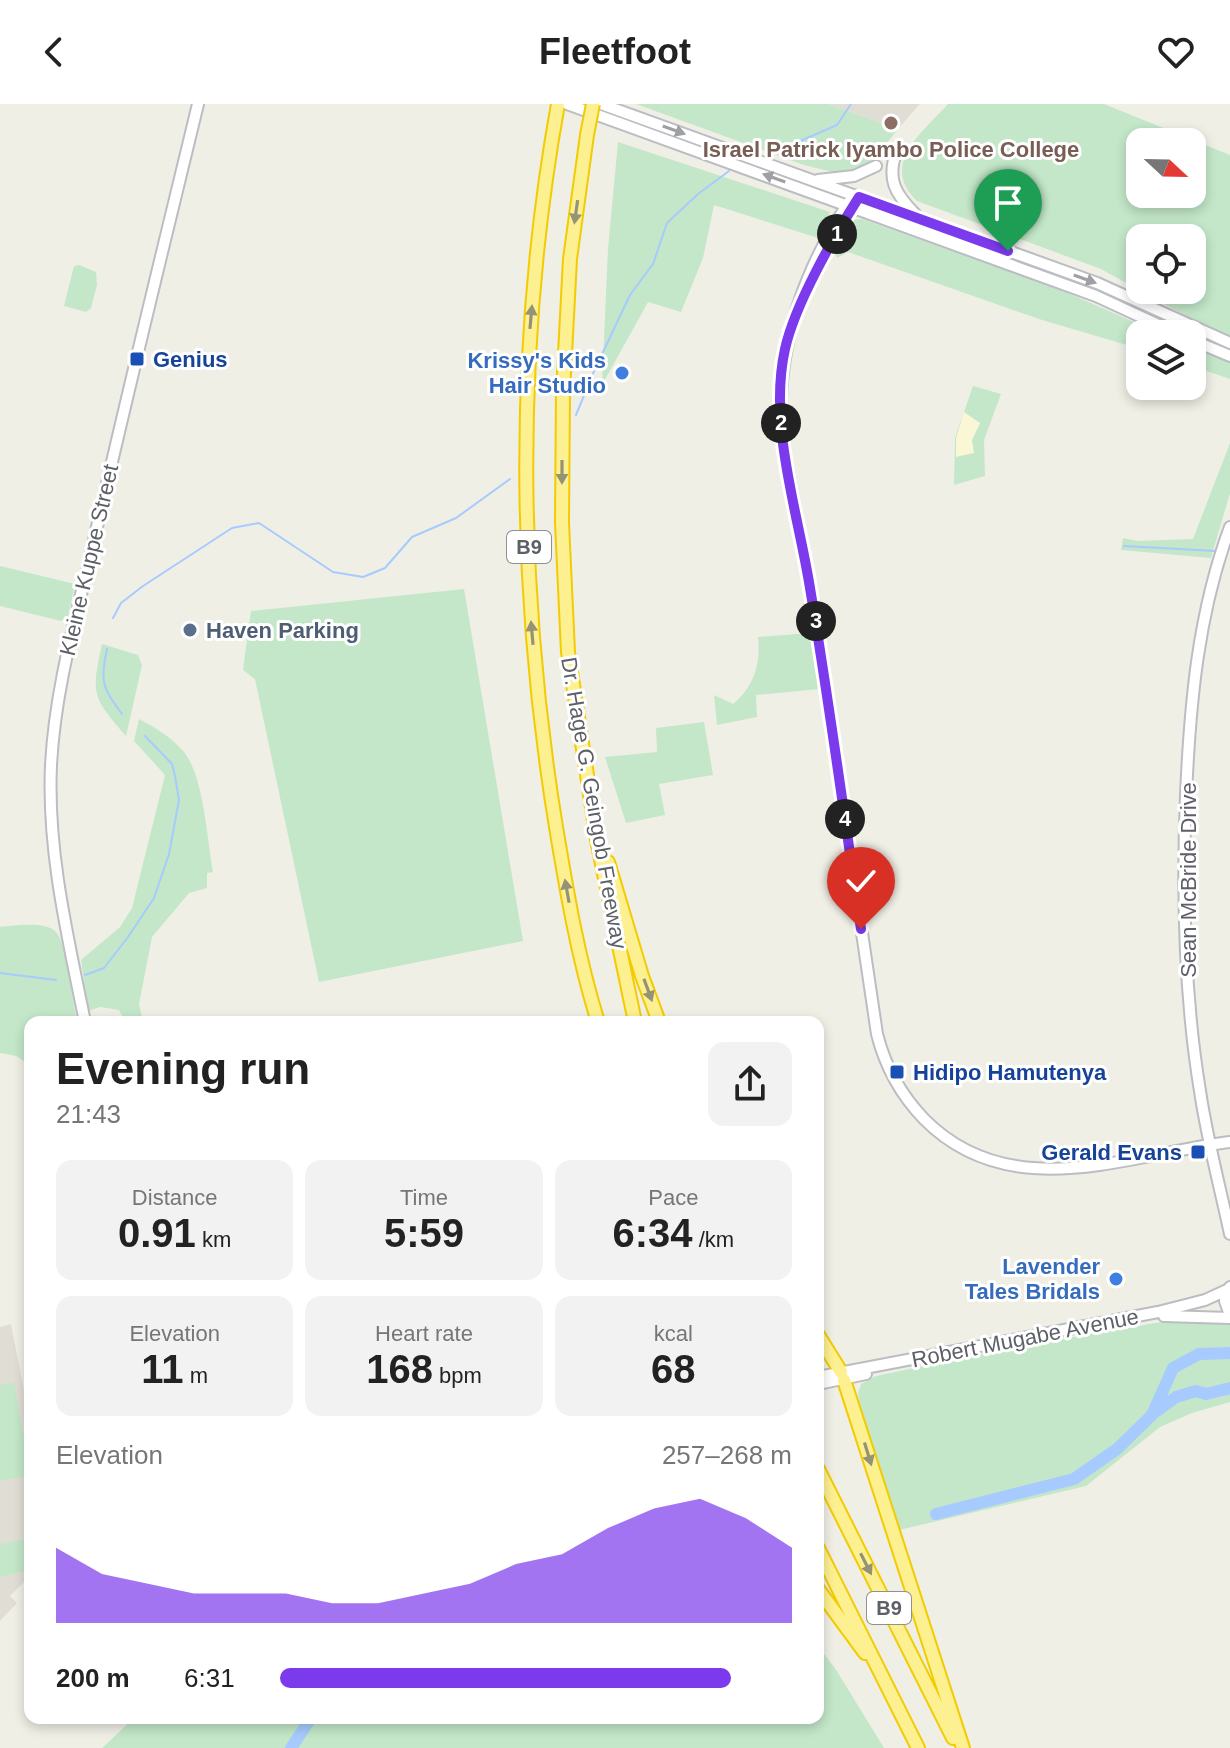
<!DOCTYPE html>
<meta charset="utf-8">
<style>
:root{--surface:#fff;--page:#f2f2f2;--text:#222;--muted:#767676;--accent:#7c3aed}
body{margin:0;font-family:Helvetica,sans-serif;background:var(--page);color:var(--text);height:100vh;display:flex;flex-direction:column;font-size:30px;white-space:nowrap}
*{box-sizing:border-box;margin:0}
p{font-size:26px;color:var(--muted)}
.icon{flex:none;width:44px;height:44px;fill:none;stroke:currentColor;stroke-width:2;stroke-linecap:round;stroke-linejoin:round}
.map{position:relative;flex:1;overflow:hidden}
.side{position:absolute;left:24px;top:912px;width:800px;height:708px;display:flex;flex-direction:column;background:var(--surface);border-radius:16px;box-shadow:0 4px 12px #0003}
.side>*{flex:none}
.needle{width:52px;rotate:112deg}
.fabs{position:absolute;left:1126px;top:24px;display:grid;gap:16px}
.fabs a{display:grid;place-items:center;width:80px;height:80px;border-radius:16px;background:var(--surface);box-shadow:0 4px 12px #0003;font-size:40px}
.pin{position:absolute;display:grid;place-items:center;width:68px;height:68px;color:#fff;margin:-82px -34px;border-radius:50% 50% 50% 0;rotate:-45deg;box-shadow:0 0 8px #0007}
.pin .icon{rotate:45deg}
.km{position:absolute;width:40px;height:40px;margin:-20px;border-radius:50%;background:#222;color:#fff;font-size:22px;line-height:40px;text-align:center}
.round{display:grid;place-items:center;flex:none;width:84px;height:84px;border-radius:16px;background:var(--page)}
.overview{display:flex;align-items:center;justify-content:space-between;height:136px;padding:0 32px}
h1{font-size:44px;font-weight:700;line-height:60px}
.metrics{display:grid;grid-template-columns:repeat(3,1fr);gap:12px;height:136px;padding:8px 32px}
.metrics div{display:grid;align-content:center;border-radius:16px;background:var(--page);text-align:center}
.metrics b{font-size:40px;font-weight:700}
.metrics small{font-size:22px;font-weight:400}
.metrics p{font-size:22px}
.chart{height:224px;padding:16px 32px}
.chart p{display:flex;justify-content:space-between}
.chart svg{width:100%;height:144px;margin-top:8px;fill:var(--accent);opacity:.7}
ul{padding:0 32px;list-style:none;font-size:26px}
li{display:grid;grid-template-columns:128px 96px 1fr;align-items:center;height:60px}
li i{height:20px;border-radius:10px;background:var(--accent)}
header{display:flex;justify-content:space-between;align-items:center;height:104px;padding:0 32px;background:var(--surface);font-size:36px;font-weight:700}
.map>svg:first-child{display:block}
.education{fill:#e0ded4}
.green{fill:#c3e7c8;fill-rule:evenodd}
.sand{fill:#faf7d6}
.lines{fill:none;stroke-linecap:round;stroke-linejoin:round}
.stream{stroke:#a7cbfe;stroke-width:2}
.river{stroke:#a7cbfe;stroke-width:12}
.secondary-casing{stroke:#bbbdc3;stroke-width:14}
.highway-casing{stroke:#f3cb02;stroke-width:16}
.secondary{stroke:#fff;stroke-width:10}
.highway{stroke:#fcf090;stroke-width:12}
.highway-bridge-casing{stroke:#f3cb02;stroke-width:16;stroke-linecap:butt}
.highway-bridge{stroke:#fcf090;stroke-width:12}
.oneway{fill:#9ea0a3}
.oneway2{fill:#959275}
.route-casing{stroke:#fff;stroke-width:16}
.route{stroke:#7c3aed;stroke-width:10}
.education-dot{fill:#8d6e63;stroke:#fff;stroke-width:3}
.transit-dot{fill:#1a4fb4;stroke:#fff;stroke-width:3}
.shop-dot{fill:#3f7fe0;stroke:#fff;stroke-width:3}
.service-dot{fill:#5c6f8a;stroke:#fff;stroke-width:3}
.labels{text-anchor:middle;dominant-baseline:central;stroke-width:6;stroke-linejoin:round;paint-order:stroke}
.shield{fill:#fff;stroke:#8e9094;stroke-width:2}
.shield-label{font-size:20px;font-weight:bold;fill:#5d6066}
.education-label{font-size:22px;font-weight:bold;fill:#785e54;stroke:#fff}
.transit-label{font-size:22px;font-weight:bold;fill:#164399;stroke:#fff;text-anchor:start}
.shop-label{font-size:22px;font-weight:bold;fill:#366cbe;stroke:#fff;text-anchor:end}
.street-label{font-size:22px;fill:#5d6066;stroke:#fff}
.service-label{font-size:22px;font-weight:bold;fill:#4e5e75;stroke:#fff;text-anchor:start}
</style>
<header><svg class="icon" aria-label="back" viewBox="0 0 24 24"><path d="M15 5l-7 7 7 7"/></svg>Fleetfoot<svg class="icon" aria-label="heart" viewBox="0 0 24 24"><path d="M12 20l-8-8c-3-5 5-10 8-4 3-6 11-1 8 4z"/></svg></header>
<div class="map">
<svg width="1230" height="1644" viewBox="0 0 1230 1644">
<rect width="100%" height="100%" fill="#f0efe6"/>
<path class="education" d="M828 0H920L898 25Z
M11 1220 30 1318V1484L24 1478 10 1492 17 1499 0 1517V1223Z"/>
<path class="green" d="M636 0H828L898 25 869 61 836 69 804 61Z
M948 0H1104L1230 51V236L1101 165 917 97C879 60 922 29 948 0ZM1140 38H1192V90H1140ZM1140 134H1192V186H1140Z
M618 38 830 108 818 134 714 101 703 154 681 208 648 198 602 281 608 145Z
M862 115 1059 185 1161 230H1140V245L1039 215 848 148 837 154 834 148 849 119 852 116Z
M79 161 96 168 97 181 91 204 86 208 64 202 74 162Z
M1192 243 1230 258V275L1192 262Z
M973 282 1001 290 984 336 985 372 954 381 955 334Z
M1230 339V389L1211 454 1121 446 1123 434 1138 437 1193 435Z
M0 462 75 480 68 512 61 517 0 502Z
M464 485 523 837 319 878 255 575 243 566 251 507Z
M811 529 820 585 756 591 757 613 717 621 714 591 733 600C754 583 761 559 758 533Z
M102 540 138 551 142 561 126 632C92 593 91 591 102 540Z
M139 615C156 624 171 633 184 648 204 673 207 735 213 768L207 769V784L189 789 152 833 139 900 143 918H125L119 906 100 903 88 907 81 856 120 823 132 804 165 671 134 637Z
M704 618 713 671 659 680 665 711 626 719 605 653 657 648 656 624Z
M19 821C31 821 48 819 57 829 66 840 74 901 77 918H30V961L16 952 0 949V823Z
M1179 1215 1230 1221V1298L1192 1309 1160 1323 1086 1382 899 1426 860 1302 858 1289 861 1280 876 1272 1014 1243Z
M14 1278 30 1371 0 1377V1281Z
M30 1434V1466L0 1473V1440Z
M818 1542 835 1564 884 1644H102L134 1614H818Z"/>
<path class="sand" d="M964 308 980 319 972 336 974 349 956 353V334Z"/>
<g class="lines">
<path class="stream" d="M791 41 837 21 851 0
M576 311 594 267 630 191 653 160 667 119 698 90 729 67
M1124 442 1216 447
M1229 445H1230
M113 514 121 499 143 482 232 424 259 419 333 468 363 473 385 464 412 433 456 414 510 375
M107 545C100 577 102 584 122 610
M0 869 56 876
M85 871 104 864 128 833 154 794 169 750 179 696 175 672 172 660 145 632"/>
<path class="river" d="M1154 1309 1176 1293 1196 1287 1206 1290 1230 1284
M936 1410 1074 1375 1117 1345 1152 1311 1173 1264 1199 1250 1230 1249
M291 1644 311 1614"/>
<g class="secondary-casing">
<path id="secondary" d="M567 0 1096 192 1178 230
M601 0 1097 179 1230 239
M897 46C886 75 895 90 916 111
M818 76 854 72 876 62
M854 91C804 162 774 248 782 334L815 512 877 930C885 962 901 991 924 1015 1010 1102 1126 1051 1230 1038
M1192 236 1230 252
M1230 423C1198 509 1190 599 1186 691 1182 790 1184 890 1200 987 1207 1035 1220 1083 1230 1130
M85 918C68 834 47 747 51 661 55 584 77 510 94 436 127 290 163 145 198 0
M1230 1183 1225 1197 1230 1211
M1164 1212 1230 1214
M818 1273 1158 1208 1205 1196 1229 1185
M818 1280 866 1270"/>
</g>
<g class="highway-casing">
<path id="highway" d="M558 0C515 238 517 485 556 723 567 789 578 854 598 918
M587 31 570 155 563 288 562 419 568 548 597 736 635 918
M608 758 642 872 659 918
M818 1231 841 1268
M844 1276 963 1644
M818 1365 953 1634
M818 1444 918 1644
M818 1485 865 1549"/>
</g>
<use href="#secondary" class="secondary"/>
<use href="#highway" class="highway"/>
<g class="highway-bridge-casing">
<path id="highway-bridge" d="M587 31 593 0"/>
</g>
<use href="#highway-bridge" class="highway-bridge"/>
</g>
<defs><path id="oneway-solid" d="M-6-.8H1V-3.2L6.5 0L1 3.2V.8H-6Z" transform="scale(2)"/></defs>
<g class="oneway">
<use href="#oneway-solid" transform="translate(674 26) rotate(20)"/>
<use href="#oneway-solid" transform="translate(774 74) rotate(-160)"/>
<use href="#oneway-solid" transform="translate(1085 175) rotate(20)"/>
</g>
<g class="oneway2">
<use href="#oneway-solid" transform="translate(576 108) rotate(98)"/>
<use href="#oneway-solid" transform="translate(531 213) rotate(-85)"/>
<use href="#oneway-solid" transform="translate(562 368) rotate(90)"/>
<use href="#oneway-solid" transform="translate(532 529) rotate(-95)"/>
<use href="#oneway-solid" transform="translate(567 787) rotate(-100)"/>
<use href="#oneway-solid" transform="translate(648 886) rotate(70)"/>
<use href="#oneway-solid" transform="translate(868 1350) rotate(73)"/>
<use href="#oneway-solid" transform="translate(866 1460) rotate(63)"/>
</g>
<g class="lines">
<g class="route-casing">
<path id="route" d="M861 825C844 711 829 597 810 484 798 408 768 321 785 245 795 200 834 132 859 93L1008 147"/>
</g>
<use href="#route" class="route"/>
</g>
<circle class="education-dot" cx="891" cy="19" r="8"/>
<g class="transit-dot">
<rect x="129" y="247" width="16" height="16" rx="4"/>
<rect x="889" y="960" width="16" height="16" rx="4"/>
<rect x="1190" y="1040" width="16" height="16" rx="4"/>
</g>
<g class="shop-dot">
<circle cx="622" cy="269" r="8"/>
<circle cx="1116" cy="1175" r="8"/>
</g>
<circle class="service-dot" cx="190" cy="526" r="8"/>
<g class="labels">
<g class="shield">
<rect x="507" y="427" width="44" height="32" rx="6"/>
<rect x="867" y="1488" width="44" height="32" rx="6"/>
</g>
<g class="shield-label">
<text x="529" y="443">B9</text>
<text x="889" y="1504">B9</text>
</g>
<g class="education-label">
<text x="891" y="45">Israel Patrick Iyambo Police College</text>
</g>
<g class="transit-label">
<text x="153" y="255">Genius</text>
<text x="913" y="968">Hidipo Hamutenya</text>
<text x="1182" y="1048" text-anchor="end">Gerald Evans</text>
</g>
<g class="shop-label">
<text x="606" y="256">Krissy's Kids<tspan x="606" dy="25">Hair Studio</tspan></text>
<text x="1100" y="1162">Lavender<tspan x="1100" dy="25">Tales Bridals</tspan></text>
</g>
<g class="street-label">
<text transform="translate(89 456) rotate(-77)">Kleine Kuppe Street</text>
<text transform="translate(594 699) rotate(80)">Dr. Hage G. Geingob Freeway</text>
<text transform="translate(1188 776) rotate(-90)">Sean McBride Drive</text>
<text transform="translate(1025 1234) rotate(-11)">Robert Mugabe Avenue</text>
</g>
<g class="service-label">
<text x="206" y="526">Haven Parking</text>
</g>
</g>
</svg>
<div class="fabs">
<a><svg class="needle" viewBox="-14 -14 28 28"><path d="M0-13l5 13h-10z" fill="#e53935"/><path d="M0 13l5-13h-10z" fill="#767676"/></svg></a>
<a><svg class="icon" aria-label="locate" viewBox="0 0 24 24"><circle cx="12" cy="12" r="6"/><path d="M12 2v4M12 18v4M2 12h4M18 12h4"/></svg></a>
<a><svg class="icon" aria-label="layers" viewBox="0 0 24 24"><path d="M12 4l9 5-9 5-9-5zM3 14l9 5 9-5"/></svg></a>
</div>
<div class="pin" style="left:1008px;top:147px;background:#1e9e55"><svg class="icon" aria-label="arrive" viewBox="0 0 24 24"><path d="M6 21V4h12l-3 4 3 4H6"/></svg></div>
<div class="pin" style="left:861px;top:825px;background:#d93025"><svg class="icon" aria-label="check" viewBox="0 0 24 24"><path d="M5 12l5 5 9-10"/></svg></div>
<b class="km" style="left:837px;top:130px">1</b>
<b class="km" style="left:781px;top:319px">2</b>
<b class="km" style="left:816px;top:517px">3</b>
<b class="km" style="left:845px;top:715px">4</b>
<section class="side">
<div class="overview"><div><h1>Evening run</h1><p>21:43</p></div><a class="round"><svg class="icon" aria-label="share" viewBox="0 0 24 24"><path d="M12 15V3M7 8l5-5 5 5M5 13v7h14v-7"/></svg></a></div>
<div class="metrics">
<div><p>Distance</p><b>0.91<small> km</small></b></div>
<div><p>Time</p><b>5:59</b></div>
<div><p>Pace</p><b>6:34<small> /km</small></b></div>
</div>
<div class="metrics">
<div><p>Elevation</p><b>11<small> m</small></b></div>
<div><p>Heart rate</p><b>168<small> bpm</small></b></div>
<div><p>kcal</p><b>68</b></div>
</div>
<div class="chart"><p><span>Elevation</span>257–268 m</p>
<svg viewBox="0 0 160 44" preserveAspectRatio="none"><path d="M0 44V21L10 29L20 32L30 35L40 35L50 35L60 38L70 38L80 35L90 32L100 26L110 23L120 15L130 9L140 6L150 12L160 21V44z"/></svg>
</div>
<ul>
<li><b>200 m</b>6:31<i style="width:88%"></i></li>
</ul>
</section>
</div>
